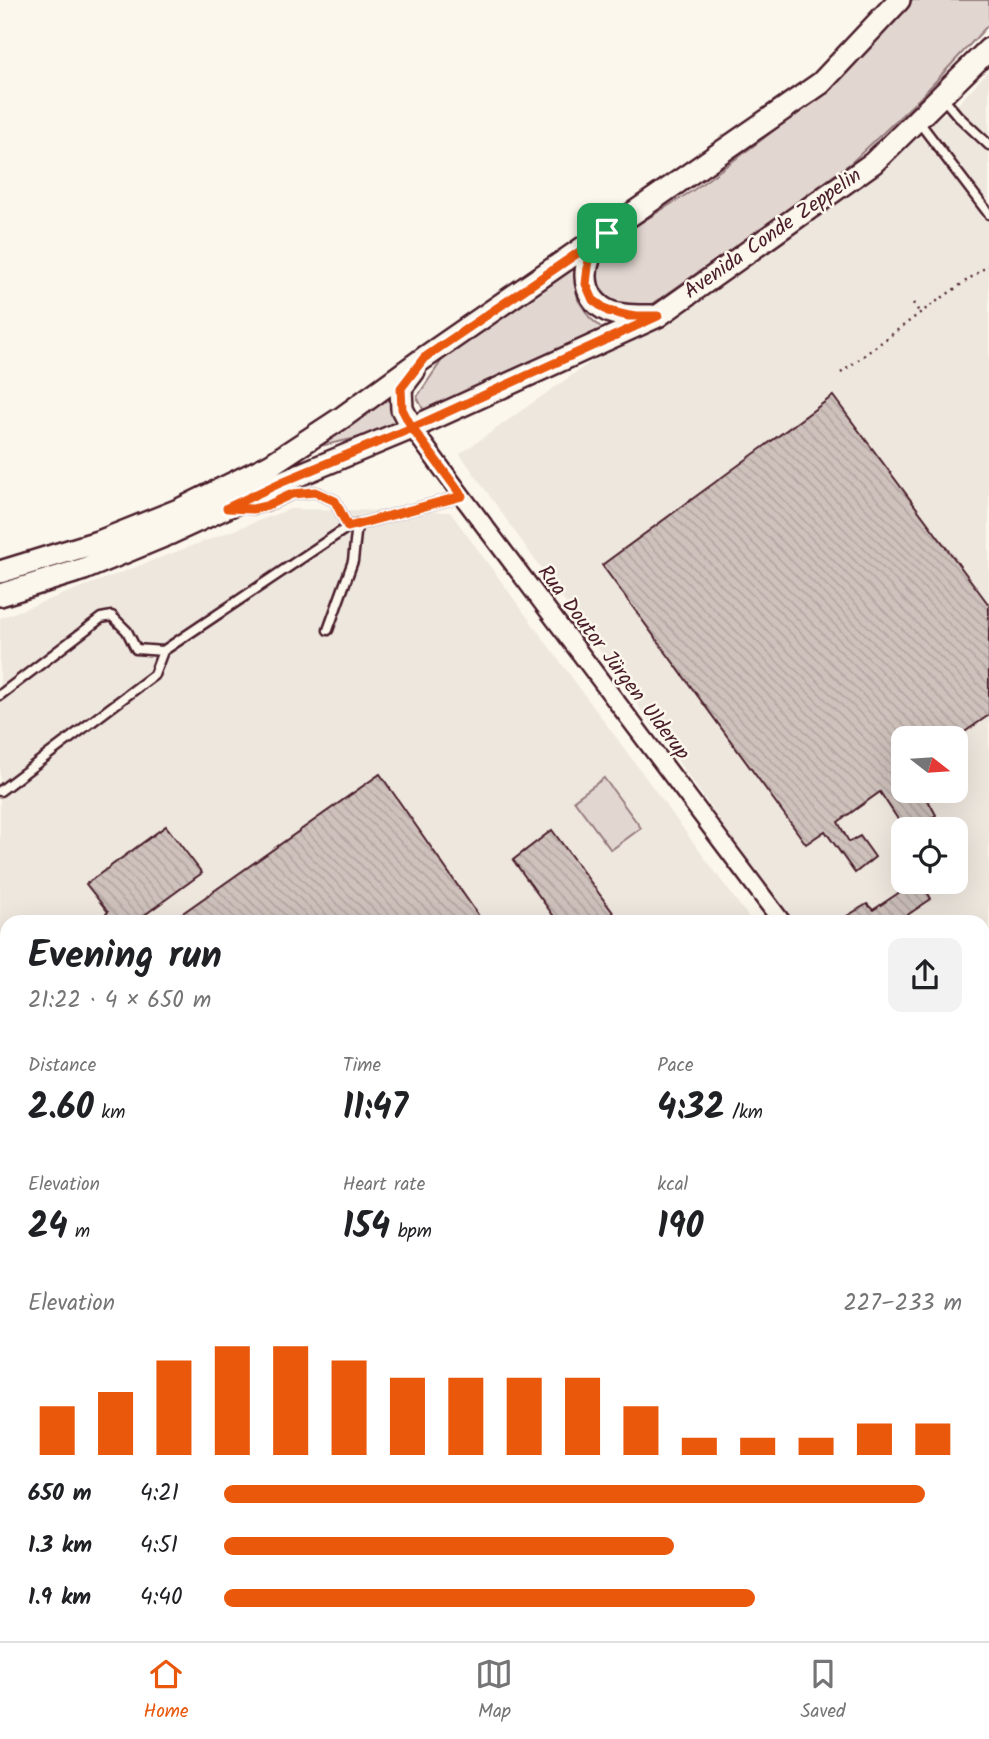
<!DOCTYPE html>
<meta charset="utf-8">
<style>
:root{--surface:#fff;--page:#f2f2f2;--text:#202124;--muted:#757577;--line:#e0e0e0;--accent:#ea580c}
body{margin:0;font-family:Kalam,sans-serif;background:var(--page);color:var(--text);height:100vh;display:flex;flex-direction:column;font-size:26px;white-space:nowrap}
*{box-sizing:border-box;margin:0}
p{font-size:23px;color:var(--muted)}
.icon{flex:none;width:38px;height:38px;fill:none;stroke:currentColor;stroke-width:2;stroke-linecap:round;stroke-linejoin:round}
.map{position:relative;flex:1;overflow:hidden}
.panel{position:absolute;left:0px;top:915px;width:990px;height:726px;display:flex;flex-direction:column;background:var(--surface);border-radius:21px 21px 0 0;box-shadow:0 7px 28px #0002}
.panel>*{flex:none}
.needle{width:46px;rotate:107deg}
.buttons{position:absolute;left:891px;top:726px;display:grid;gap:14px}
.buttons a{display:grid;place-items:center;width:77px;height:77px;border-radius:14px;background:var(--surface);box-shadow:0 7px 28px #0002;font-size:35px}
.pin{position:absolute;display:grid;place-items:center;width:60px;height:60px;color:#fff;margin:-30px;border-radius:14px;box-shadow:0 4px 10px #0006}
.round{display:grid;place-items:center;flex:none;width:74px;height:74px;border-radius:14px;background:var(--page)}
.headline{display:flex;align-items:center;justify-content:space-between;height:119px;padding:0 28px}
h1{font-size:38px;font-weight:700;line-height:52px}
.stats{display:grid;grid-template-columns:repeat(3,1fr);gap:10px;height:119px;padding:7px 28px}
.stats div{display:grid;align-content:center}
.stats b{font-size:35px;font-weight:700}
.stats small{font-size:19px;font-weight:400}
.stats p{font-size:19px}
.chart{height:196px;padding:14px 28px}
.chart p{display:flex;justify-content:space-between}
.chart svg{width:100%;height:126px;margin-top:7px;stroke:var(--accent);stroke-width:6}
ul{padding:0 28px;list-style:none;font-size:23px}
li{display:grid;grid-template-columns:112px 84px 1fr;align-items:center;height:52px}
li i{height:18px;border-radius:9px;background:var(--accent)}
.menu{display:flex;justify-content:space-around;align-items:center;height:98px;border-top:2px solid var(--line);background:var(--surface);font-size:19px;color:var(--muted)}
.menu a{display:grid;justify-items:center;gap:4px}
.menu .on{color:var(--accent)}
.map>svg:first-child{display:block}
.built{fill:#eee7de;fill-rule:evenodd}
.green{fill:#e2d7d0;stroke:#967b7e;stroke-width:2}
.building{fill:url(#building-back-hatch);stroke:#4a1f2b;stroke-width:2}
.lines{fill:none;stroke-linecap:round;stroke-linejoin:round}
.service-casing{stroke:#4a1f2b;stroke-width:13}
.minor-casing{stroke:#4a1f2b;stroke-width:21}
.secondary-casing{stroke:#4a1f2b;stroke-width:26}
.path{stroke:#4a1f2b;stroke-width:2.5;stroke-dasharray:2 5;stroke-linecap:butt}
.service{stroke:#fbf7ec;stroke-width:8}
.minor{stroke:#fbf7ec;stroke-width:16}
.secondary{stroke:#fbf7ec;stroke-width:21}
.route-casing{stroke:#fff;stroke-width:14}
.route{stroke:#ea580c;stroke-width:9}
.labels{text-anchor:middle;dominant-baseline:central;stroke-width:5;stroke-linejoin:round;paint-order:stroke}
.street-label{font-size:21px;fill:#4a1f2b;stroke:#fbf7ec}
</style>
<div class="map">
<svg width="989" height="1641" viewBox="0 0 989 1641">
<defs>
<pattern id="building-back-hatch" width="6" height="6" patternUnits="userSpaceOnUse" patternTransform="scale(1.75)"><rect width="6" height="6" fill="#cfc2bc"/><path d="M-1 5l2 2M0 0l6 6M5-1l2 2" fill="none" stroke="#b3a6a2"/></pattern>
</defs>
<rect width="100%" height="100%" fill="#fbf7ec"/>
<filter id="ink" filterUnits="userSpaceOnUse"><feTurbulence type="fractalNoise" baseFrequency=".0143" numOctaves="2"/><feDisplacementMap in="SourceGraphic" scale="14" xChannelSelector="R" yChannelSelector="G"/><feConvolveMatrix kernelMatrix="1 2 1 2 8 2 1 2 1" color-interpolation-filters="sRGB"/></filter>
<g filter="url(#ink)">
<path class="built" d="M989 70V1173L984 1166V922H792L460 454 959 103ZM903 738H956V791H903ZM903 830H956V882H903Z
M290 509 450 512 752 922H7V1351L0 1342V618Z
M984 1236 989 1243V1641H218L214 1635 984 1634Z"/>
<path class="green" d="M912 0H989V24L920 98 852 162 758 231 638 314 599 296 596 278 605 245 692 191 760 141 821 93Z
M582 259 576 277 578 300 590 318 602 328H620L424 411 417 397 442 360 492 312Z
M393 393 397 429 320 446Z
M604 778 641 828 611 850 574 800Z"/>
<path class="building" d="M833 396 989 605V715L956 738H903V791H923L936 815 916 830H905L880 792 838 822 849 842 860 836 875 857 855 873 825 831 806 844 602 565Z
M380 774 483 922H170Z
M166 826 202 873 135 922H109L104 916 108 912 86 884Z
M552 830 620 922H558L513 860Z
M915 882H922L931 899 897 922H837L867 904 873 910Z"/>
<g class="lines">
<g class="service-casing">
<path id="service" d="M942 97 958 116 989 145
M919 122 989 214
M239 508 253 509 266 506 292 494 315 492 335 501 348 527
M328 630 353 561 357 524
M0 695 101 618 112 616 127 631 136 649 163 651
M0 791 154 675 163 651 348 527 462 496
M0 1002 7 1011
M398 1634 402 1641
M471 1634 476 1641"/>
</g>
<g class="minor-casing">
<path id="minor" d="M412 428 462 496 782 922
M984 1200 989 1207"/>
</g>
<g class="secondary-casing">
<path id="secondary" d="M602 240C598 246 591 252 589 259 582 279 587 301 608 311 621 317 638 316 652 316
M412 428 402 409 401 388 414 371
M0 572 101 541 181 509 270 465 343 417 424 358 821 83 899 0
M0 595 84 569 171 533 282 482 412 428 658 316 873 163 989 49"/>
</g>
<path class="path" d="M913 303 920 313
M841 373 920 313 989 265"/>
<use href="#service" class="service"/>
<use href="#minor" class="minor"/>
<use href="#secondary" class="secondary"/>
</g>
</g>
<g class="lines" filter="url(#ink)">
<g class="route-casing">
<path id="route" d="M607 233 424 358 401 388 402 409 412 428 282 482 227 508 253 509 266 506 292 494 315 492 335 501 348 527 462 496 412 428 658 316H629L608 311 593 300 586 284 589 258 607 233"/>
</g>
<use href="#route" class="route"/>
</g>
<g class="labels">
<g class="street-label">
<text transform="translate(773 234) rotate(-35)">Avenida Conde Zeppelin</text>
<text transform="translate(613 663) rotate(53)">Rua Doutor Jürgen Ulderup</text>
</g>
</g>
</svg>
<div class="buttons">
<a><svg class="needle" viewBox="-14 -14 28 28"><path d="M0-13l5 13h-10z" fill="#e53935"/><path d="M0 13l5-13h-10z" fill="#757577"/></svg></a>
<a><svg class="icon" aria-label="locate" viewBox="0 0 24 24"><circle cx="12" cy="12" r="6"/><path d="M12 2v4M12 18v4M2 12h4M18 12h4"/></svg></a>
</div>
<div class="pin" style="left:607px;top:233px;background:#1e9e55"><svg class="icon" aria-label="arrive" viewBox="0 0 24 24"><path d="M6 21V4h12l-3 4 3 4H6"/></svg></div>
<section class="panel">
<div class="headline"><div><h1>Evening run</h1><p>21:22 · 4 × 650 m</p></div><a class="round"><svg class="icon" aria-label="share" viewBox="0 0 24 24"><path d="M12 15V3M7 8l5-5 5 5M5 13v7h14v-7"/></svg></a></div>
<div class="stats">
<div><p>Distance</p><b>2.60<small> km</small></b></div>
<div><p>Time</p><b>11:47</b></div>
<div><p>Pace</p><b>4:32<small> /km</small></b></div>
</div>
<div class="stats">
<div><p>Elevation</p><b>24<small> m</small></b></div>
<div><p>Heart rate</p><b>154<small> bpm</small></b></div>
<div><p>kcal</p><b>190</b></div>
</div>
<div class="chart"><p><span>Elevation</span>227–233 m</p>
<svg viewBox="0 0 160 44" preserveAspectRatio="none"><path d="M5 44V27M15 44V22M25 44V11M35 44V6M45 44V6M55 44V11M65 44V17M75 44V17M85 44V17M95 44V17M105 44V27M115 44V38M125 44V38M135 44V38M145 44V33M155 44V33"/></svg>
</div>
<ul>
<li><b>650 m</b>4:21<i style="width:95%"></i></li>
<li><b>1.3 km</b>4:51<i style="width:61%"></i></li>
<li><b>1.9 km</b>4:40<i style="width:72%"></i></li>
</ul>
</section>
</div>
<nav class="menu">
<a class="on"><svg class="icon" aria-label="home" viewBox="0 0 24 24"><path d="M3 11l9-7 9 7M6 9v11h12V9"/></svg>Home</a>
<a><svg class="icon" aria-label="map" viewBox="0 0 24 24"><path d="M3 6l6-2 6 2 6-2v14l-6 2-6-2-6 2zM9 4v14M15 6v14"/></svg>Map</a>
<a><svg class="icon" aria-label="saved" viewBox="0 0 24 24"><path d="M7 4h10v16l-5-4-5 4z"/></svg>Saved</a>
</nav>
